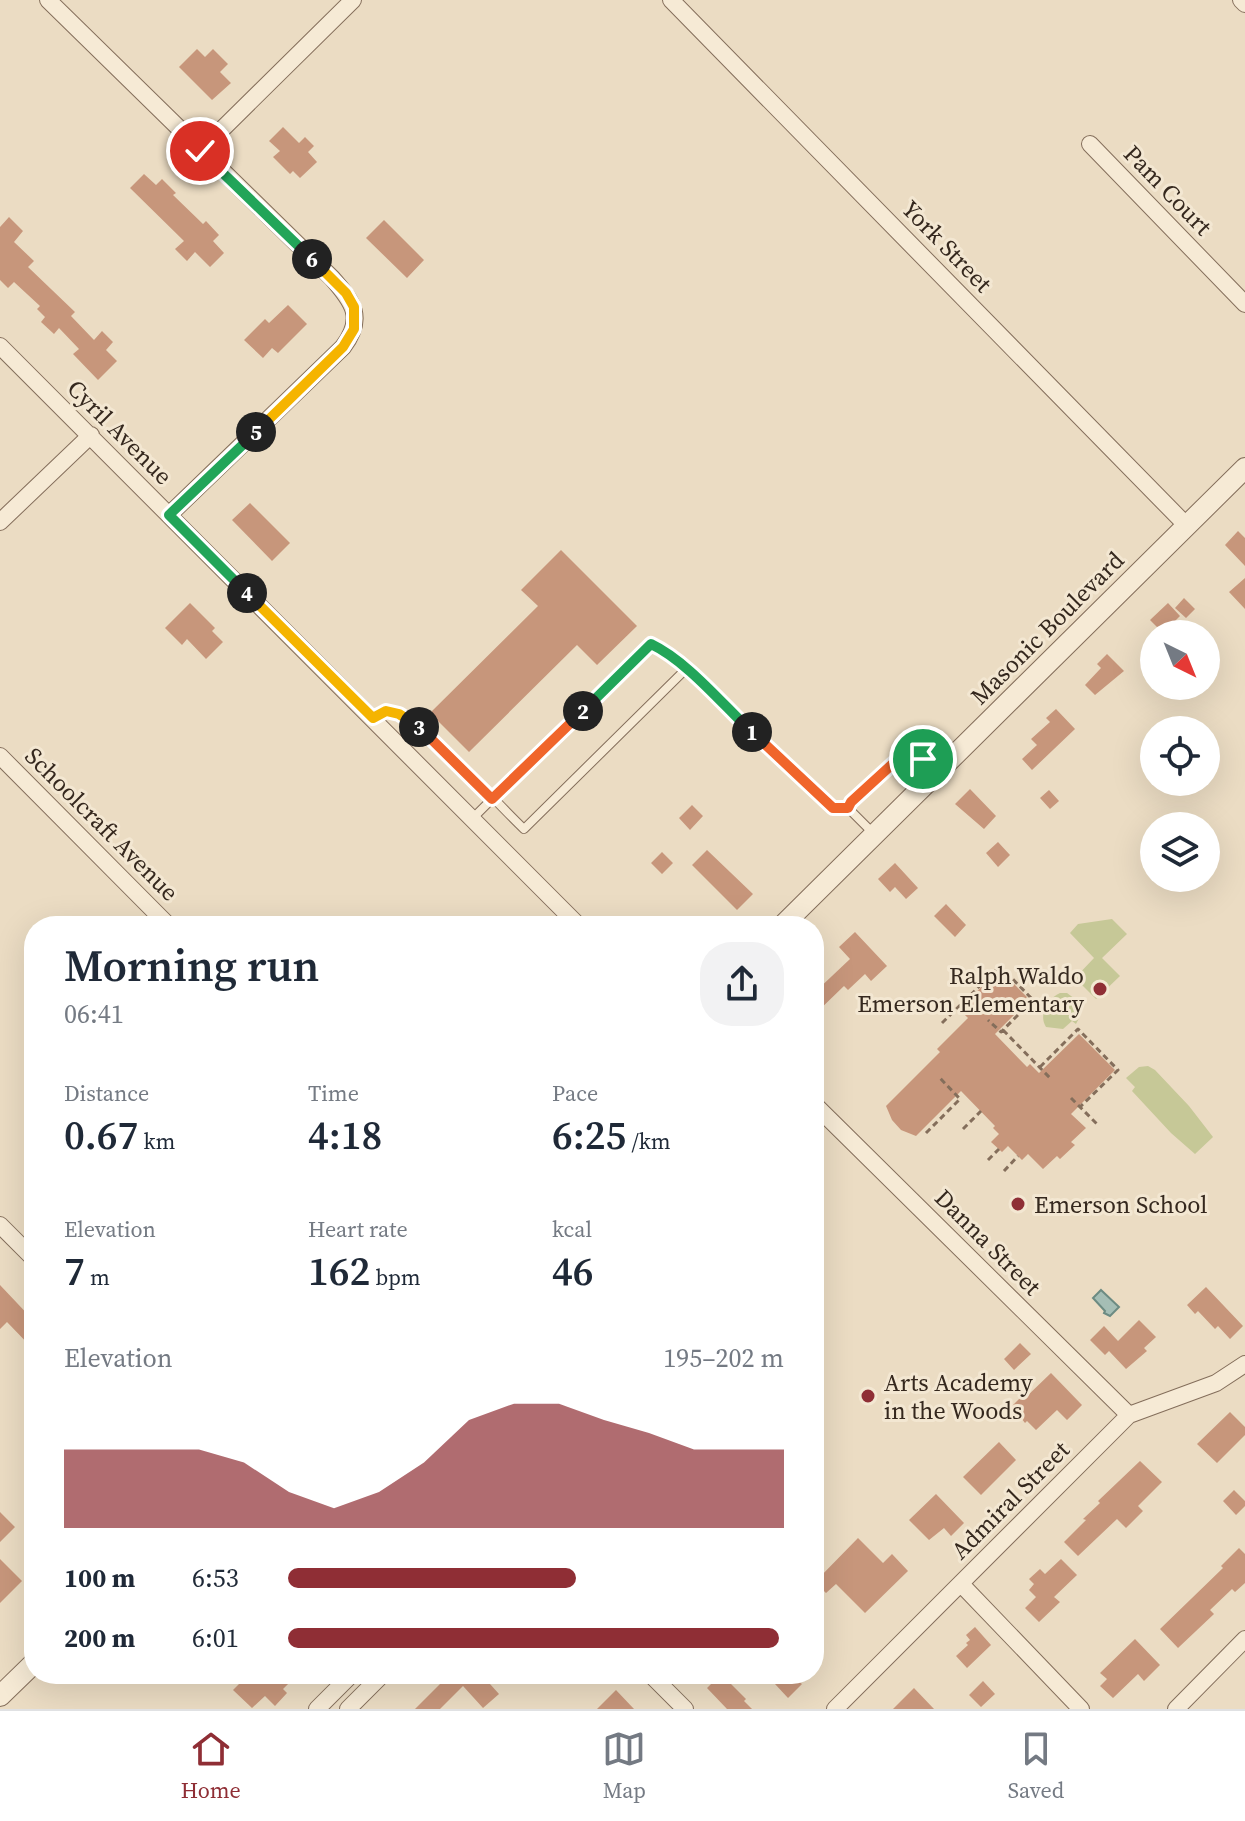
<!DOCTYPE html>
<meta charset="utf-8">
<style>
:root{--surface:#fff;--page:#f2f2f3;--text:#1f2937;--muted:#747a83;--line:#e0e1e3;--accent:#8f2e35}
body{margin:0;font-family:"Source Serif 4",serif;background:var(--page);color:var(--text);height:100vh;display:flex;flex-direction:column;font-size:30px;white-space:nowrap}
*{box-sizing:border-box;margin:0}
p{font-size:26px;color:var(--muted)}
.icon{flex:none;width:44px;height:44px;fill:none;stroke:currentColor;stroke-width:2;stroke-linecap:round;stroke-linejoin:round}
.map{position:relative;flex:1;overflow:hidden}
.sheet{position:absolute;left:24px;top:916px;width:800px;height:768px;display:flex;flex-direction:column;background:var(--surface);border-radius:32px;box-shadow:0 8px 32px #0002}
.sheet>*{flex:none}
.needle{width:52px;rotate:137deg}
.controls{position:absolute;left:1140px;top:620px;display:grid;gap:16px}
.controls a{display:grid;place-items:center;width:80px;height:80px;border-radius:50%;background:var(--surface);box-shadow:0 8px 32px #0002;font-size:40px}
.pin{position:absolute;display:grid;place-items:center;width:68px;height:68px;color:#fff;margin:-34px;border:4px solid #fff;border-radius:50%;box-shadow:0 2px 8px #0007}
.km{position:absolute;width:40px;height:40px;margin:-20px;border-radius:50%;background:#222;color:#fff;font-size:22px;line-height:40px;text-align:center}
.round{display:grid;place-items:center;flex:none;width:84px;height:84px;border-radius:32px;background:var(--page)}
.overview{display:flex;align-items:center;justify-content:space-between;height:136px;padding:0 40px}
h1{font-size:44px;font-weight:600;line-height:60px}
.figures{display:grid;grid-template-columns:repeat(3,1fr);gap:12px;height:136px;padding:8px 40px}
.figures div{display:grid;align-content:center}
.figures b{font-size:40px;font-weight:600}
.figures small{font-size:22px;font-weight:400}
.figures p{font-size:22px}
.chart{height:224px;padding:16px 40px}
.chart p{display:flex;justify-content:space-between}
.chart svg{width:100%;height:144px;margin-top:8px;fill:var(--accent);opacity:.7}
ul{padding:0 40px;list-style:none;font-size:26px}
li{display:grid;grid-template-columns:128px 96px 1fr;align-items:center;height:60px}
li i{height:20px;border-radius:10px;background:var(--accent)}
.menu{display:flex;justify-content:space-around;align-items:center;height:112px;border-top:2px solid var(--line);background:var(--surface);font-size:22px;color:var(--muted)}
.menu a{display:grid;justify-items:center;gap:4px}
.menu .on{color:var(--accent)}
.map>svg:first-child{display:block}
.green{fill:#c6c897}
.water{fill:#a5beb5;stroke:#6c8b82;stroke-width:2}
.building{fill:#c7967b}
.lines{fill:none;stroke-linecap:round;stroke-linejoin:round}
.service-casing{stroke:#846e5b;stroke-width:10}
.minor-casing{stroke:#846e5b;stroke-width:18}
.tertiary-casing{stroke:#846e5b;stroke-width:22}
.path{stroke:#846e5b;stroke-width:3;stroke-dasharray:6 4;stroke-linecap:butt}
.service{stroke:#f6ead5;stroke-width:8}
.minor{stroke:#f6ead5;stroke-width:16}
.tertiary{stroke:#f6ead5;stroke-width:20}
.split-1-casing{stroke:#fff;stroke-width:16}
.split-2-casing{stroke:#fff;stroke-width:16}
.split-3-casing{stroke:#fff;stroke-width:16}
.split-4-casing{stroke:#fff;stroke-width:16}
.split-5-casing{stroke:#fff;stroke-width:16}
.split-6-casing{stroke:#fff;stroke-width:16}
.split-7-casing{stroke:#fff;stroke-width:16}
.split-1{stroke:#f0652b;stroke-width:10}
.split-2{stroke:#22a559;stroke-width:10}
.split-3{stroke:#f0652b;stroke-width:10}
.split-4{stroke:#f5b400;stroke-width:10}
.split-5{stroke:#22a559;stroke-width:10}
.split-6{stroke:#f5b400;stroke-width:10}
.split-7{stroke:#22a559;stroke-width:10}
.poi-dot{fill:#8f2e35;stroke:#f3e7d2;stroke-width:3}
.labels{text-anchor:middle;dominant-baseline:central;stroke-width:6;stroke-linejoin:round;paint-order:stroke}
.street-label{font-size:24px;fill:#35281e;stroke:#f3e7d2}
.poi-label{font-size:24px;fill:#35281e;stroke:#f3e7d2;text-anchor:start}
</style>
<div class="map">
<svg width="1245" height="1709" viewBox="0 0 1245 1709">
<rect width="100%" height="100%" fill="#ebdcc3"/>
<path class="green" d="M1112 919 1127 934 1102 958 1120 976 1096 999 1075 978 1094 958 1070 933 1078 924Z
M1060 993H1067L1075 999V1016L1079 1018 1076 1024 1072 1021 1063 1029 1046 1027C1038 1015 1048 998 1060 993Z
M1148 1066 1155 1070 1189 1106 1213 1137 1195 1154 1171 1133 1132 1091 1135 1087 1126 1078 1139 1067Z"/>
<path class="water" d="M1101 1290 1119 1307 1110 1316 1104 1313 1105 1311 1093 1298Z"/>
<path class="building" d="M197 49 205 57 213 49 228 64 220 72 231 83 212 100 179 67Z
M283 127 299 143 305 137 314 146 308 152 317 162 300 178 293 171 290 174 273 157 280 151 269 141Z
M144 174 156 185 162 179 176 193 173 195 203 224 206 221 219 235 213 241 224 253 210 267 195 252 187 261 175 249 184 241 130 188Z
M9 217 23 231 14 242 34 261 28 267 75 312 71 316 94 340 102 331 113 342 106 350 117 361 98 380 73 354 79 349 59 328 54 334 41 322 45 317 37 309 40 306 14 282 8 288 0 280V227Z
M384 220 424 260 407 278 366 238Z
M288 305 307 324 278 353 272 348 263 358 244 340 265 319 269 323Z
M250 503 290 543 272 561 232 520Z
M1238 531 1245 538V566L1225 545Z
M561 550 637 626 597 665 577 645 469 752 430 713 538 606 521 590Z
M1245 578V609L1229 592Z
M1184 598 1195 609 1186 618 1175 608Z
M190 603 215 628 212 631 223 642 206 659 187 639 182 645 165 628Z
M1168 603 1180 616 1163 633 1150 620Z
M1107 654 1124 671 1095 695 1085 685 1101 668 1097 664Z
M1056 709 1075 729 1032 770 1022 759 1037 745 1031 739 1050 722 1046 718Z
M970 789 996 816 984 829 955 804Z
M1049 790 1059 801 1050 809 1040 798Z
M692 805 703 816 690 830 679 818Z
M998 842 1010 855 998 867 986 853Z
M707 850 753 894 737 910 692 865Z
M662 852 673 863 662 874 651 863Z
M895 863 918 888 906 899 895 887 890 892 878 879Z
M946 904 966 925 955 937 934 916Z
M855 932 887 966 871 981 865 974 848 990 844 986 814 1015V993L850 959 839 947Z
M1002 972 1027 997 1021 1003 1023 1006 995 1034 1027 1067 1030 1064 1039 1073 1079 1034 1115 1070 1071 1114 1086 1128 1071 1142 1075 1145 1060 1159 1057 1156 1043 1169 1028 1154 1022 1160 1008 1146 1002 1152 991 1142 999 1134 993 1128 995 1126 961 1091 916 1136 901 1130 892 1120 886 1106 940 1052 937 1049 968 1018 962 1012 976 999 972 996 993 976 996 979Z
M0 1285 34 1321V1350L7 1322 0 1329Z
M1206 1287 1243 1326 1230 1339 1218 1326 1215 1329 1198 1311 1195 1314 1187 1305Z
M1139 1320 1156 1337 1144 1348 1147 1351 1126 1369 1109 1351 1105 1355 1090 1340 1104 1326 1118 1341Z
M1020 1343 1031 1354 1014 1370 1004 1359Z
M1051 1373 1082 1405 1067 1420 1057 1410 1036 1430 1027 1421 1025 1423 1012 1406 1022 1396 1025 1398Z
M1230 1412 1245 1427V1435L1217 1463 1197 1444Z
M999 1442 1016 1460 981 1495 963 1477Z
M1140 1461 1162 1482 1138 1506 1143 1511 1126 1528 1117 1519 1078 1556 1064 1542 1086 1520 1083 1519 1100 1503 1098 1501Z
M1234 1490 1245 1501V1506L1236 1515 1223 1501Z
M936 1494 964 1523 951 1536 944 1528 929 1540 909 1520Z
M0 1512 15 1527 0 1542Z
M858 1538 883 1563 892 1554 908 1571 865 1613 836 1584 826 1593 815 1582Z
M1239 1548 1245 1554V1583L1235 1592 1232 1589 1210 1610 1214 1614 1178 1648 1160 1629 1223 1568 1221 1566Z
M0 1559 22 1581 0 1603Z
M1061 1559 1077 1575 1054 1597 1060 1602 1039 1622 1025 1608 1036 1597 1029 1590 1034 1584 1029 1579 1040 1569 1045 1574Z
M975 1627 991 1645 967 1668 956 1656 968 1645 966 1643 970 1640 966 1635Z
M1135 1639 1160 1665 1144 1681 1138 1674 1113 1698 1100 1686 1107 1679 1100 1673Z
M249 1674H298L283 1689 287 1693 275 1706 265 1696 252 1708 233 1690Z
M450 1674H481L499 1694 483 1708 463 1686 440 1709H415Z
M721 1674 746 1699 744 1701 752 1709H727L707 1688Z
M786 1674H805L798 1681 802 1684 788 1698 775 1684Z
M983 1681 995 1694 981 1707 969 1695Z
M914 1688 934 1709H893Z
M616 1690 634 1709H597Z"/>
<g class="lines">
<g class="service-casing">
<path id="service" d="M686 669 833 808H848
M373 718 386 711C423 718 493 800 524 829L686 669 663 650 651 644 492 799 473 818
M873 833 848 808 851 802 904 752 910 748 915 750 936 772"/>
</g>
<g class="minor-casing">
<path id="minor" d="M48 0 332 278C353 302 365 318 343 347L169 515
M671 0 1187 526
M1241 0 1245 4
M1090 144 1245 304
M200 151 353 0
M0 346 579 926
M0 522 91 435
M0 756 169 926
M814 1104 1129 1415
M0 1225 34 1259
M961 1584 1081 1709
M650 1674 685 1709
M317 1709 352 1674
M348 1709 383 1674
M835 1709 1129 1415 1216 1383 1245 1364
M1176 1709 1245 1639"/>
</g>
<g class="tertiary-casing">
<path id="tertiary" d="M782 926 1245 468
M0 1696 34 1663"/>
</g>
<path class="path" d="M942 1023 1000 966 1033 1000 1001 1032 988 1020
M1003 1030 1051 1079
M1040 1067 1078 1029 1118 1070 1080 1107
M1071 1098 1099 1126
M963 1129 981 1111
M926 1133 960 1099 938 1076
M988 1160 999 1149
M1004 1171 1018 1156"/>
<use href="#service" class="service"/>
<use href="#minor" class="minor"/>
<use href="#tertiary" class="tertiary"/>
</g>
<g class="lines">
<g class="split-1-casing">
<path id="split-1" d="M752 732 833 808H848L851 802 910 748 923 759"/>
</g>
<g class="split-2-casing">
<path id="split-2" d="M583 711 651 644C687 661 723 705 752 732"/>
</g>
<g class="split-3-casing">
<path id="split-3" d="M419 727 492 799 583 711"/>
</g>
<g class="split-4-casing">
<path id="split-4" d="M247 593 373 718 386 711 399 714 419 727"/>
</g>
<g class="split-5-casing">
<path id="split-5" d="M247 593 169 515 256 432"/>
</g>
<g class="split-6-casing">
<path id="split-6" d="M256 432 343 347 354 329V307L346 293 312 259"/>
</g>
<g class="split-7-casing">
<path id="split-7" d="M200 151 312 259"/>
</g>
<use href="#split-1" class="split-1"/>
<use href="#split-2" class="split-2"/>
<use href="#split-3" class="split-3"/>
<use href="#split-4" class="split-4"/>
<use href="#split-5" class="split-5"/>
<use href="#split-6" class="split-6"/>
<use href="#split-7" class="split-7"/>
</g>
<g class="poi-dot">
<circle cx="1100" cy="989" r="8"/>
<circle cx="1018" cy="1204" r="8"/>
<circle cx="868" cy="1396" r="8"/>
</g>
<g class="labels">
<g class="street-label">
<text transform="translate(1168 190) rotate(46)">Pam Court</text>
<text transform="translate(947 246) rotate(46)">York Street</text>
<text transform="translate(120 432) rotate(45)">Cyril Avenue</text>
<text transform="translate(1047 628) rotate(-45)">Masonic Boulevard</text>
<text transform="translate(102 824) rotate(45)">Schoolcraft Avenue</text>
<text transform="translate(988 1242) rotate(45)">Danna Street</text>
<text transform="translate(1010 1500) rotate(-45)">Admiral Street</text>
</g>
<g class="poi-label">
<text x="1084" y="975" text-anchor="end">Ralph Waldo<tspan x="1084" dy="28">Emerson Elementary</tspan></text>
<text x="1034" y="1204">Emerson School</text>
<text x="884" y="1382">Arts Academy<tspan x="884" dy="28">in the Woods</tspan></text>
</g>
</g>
</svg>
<div class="controls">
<a><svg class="needle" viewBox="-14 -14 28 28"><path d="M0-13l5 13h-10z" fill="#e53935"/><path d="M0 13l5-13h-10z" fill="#747a83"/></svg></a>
<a><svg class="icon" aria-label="locate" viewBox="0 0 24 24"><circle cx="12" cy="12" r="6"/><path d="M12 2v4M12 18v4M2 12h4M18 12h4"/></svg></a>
<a><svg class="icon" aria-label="layers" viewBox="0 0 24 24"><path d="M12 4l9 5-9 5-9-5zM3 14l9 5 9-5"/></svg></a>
</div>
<div class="pin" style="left:923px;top:759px;background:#1e9e55"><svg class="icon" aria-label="arrive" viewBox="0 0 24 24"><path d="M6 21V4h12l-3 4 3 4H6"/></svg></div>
<div class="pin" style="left:200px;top:151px;background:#d93025"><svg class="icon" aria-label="check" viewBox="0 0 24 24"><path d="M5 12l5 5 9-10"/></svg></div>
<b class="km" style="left:752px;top:732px">1</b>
<b class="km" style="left:583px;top:711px">2</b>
<b class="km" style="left:419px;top:727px">3</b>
<b class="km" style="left:247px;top:593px">4</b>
<b class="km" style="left:256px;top:432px">5</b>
<b class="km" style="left:312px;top:259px">6</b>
<section class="sheet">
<div class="overview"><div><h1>Morning run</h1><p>06:41</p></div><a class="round"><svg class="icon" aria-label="share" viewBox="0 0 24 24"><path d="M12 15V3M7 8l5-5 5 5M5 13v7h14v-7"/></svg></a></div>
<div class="figures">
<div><p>Distance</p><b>0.67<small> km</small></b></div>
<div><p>Time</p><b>4:18</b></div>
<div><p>Pace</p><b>6:25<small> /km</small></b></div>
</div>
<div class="figures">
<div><p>Elevation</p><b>7<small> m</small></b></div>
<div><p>Heart rate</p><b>162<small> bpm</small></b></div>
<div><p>kcal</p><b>46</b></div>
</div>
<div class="chart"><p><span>Elevation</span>195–202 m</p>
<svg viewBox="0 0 160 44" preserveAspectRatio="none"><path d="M0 44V20L10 20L20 20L30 20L40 24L50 33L60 38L70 33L80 24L90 11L100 6L110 6L120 11L130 15L140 20L150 20L160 20V44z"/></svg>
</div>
<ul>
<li><b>100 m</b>6:53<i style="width:58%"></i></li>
<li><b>200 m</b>6:01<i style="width:99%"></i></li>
</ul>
</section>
</div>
<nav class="menu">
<a class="on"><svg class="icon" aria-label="home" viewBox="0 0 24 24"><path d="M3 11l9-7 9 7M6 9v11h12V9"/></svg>Home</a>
<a><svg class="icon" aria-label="map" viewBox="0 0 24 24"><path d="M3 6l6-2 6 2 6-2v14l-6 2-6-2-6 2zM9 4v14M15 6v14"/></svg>Map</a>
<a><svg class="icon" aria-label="saved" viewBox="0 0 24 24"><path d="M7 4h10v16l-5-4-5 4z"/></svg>Saved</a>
</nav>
